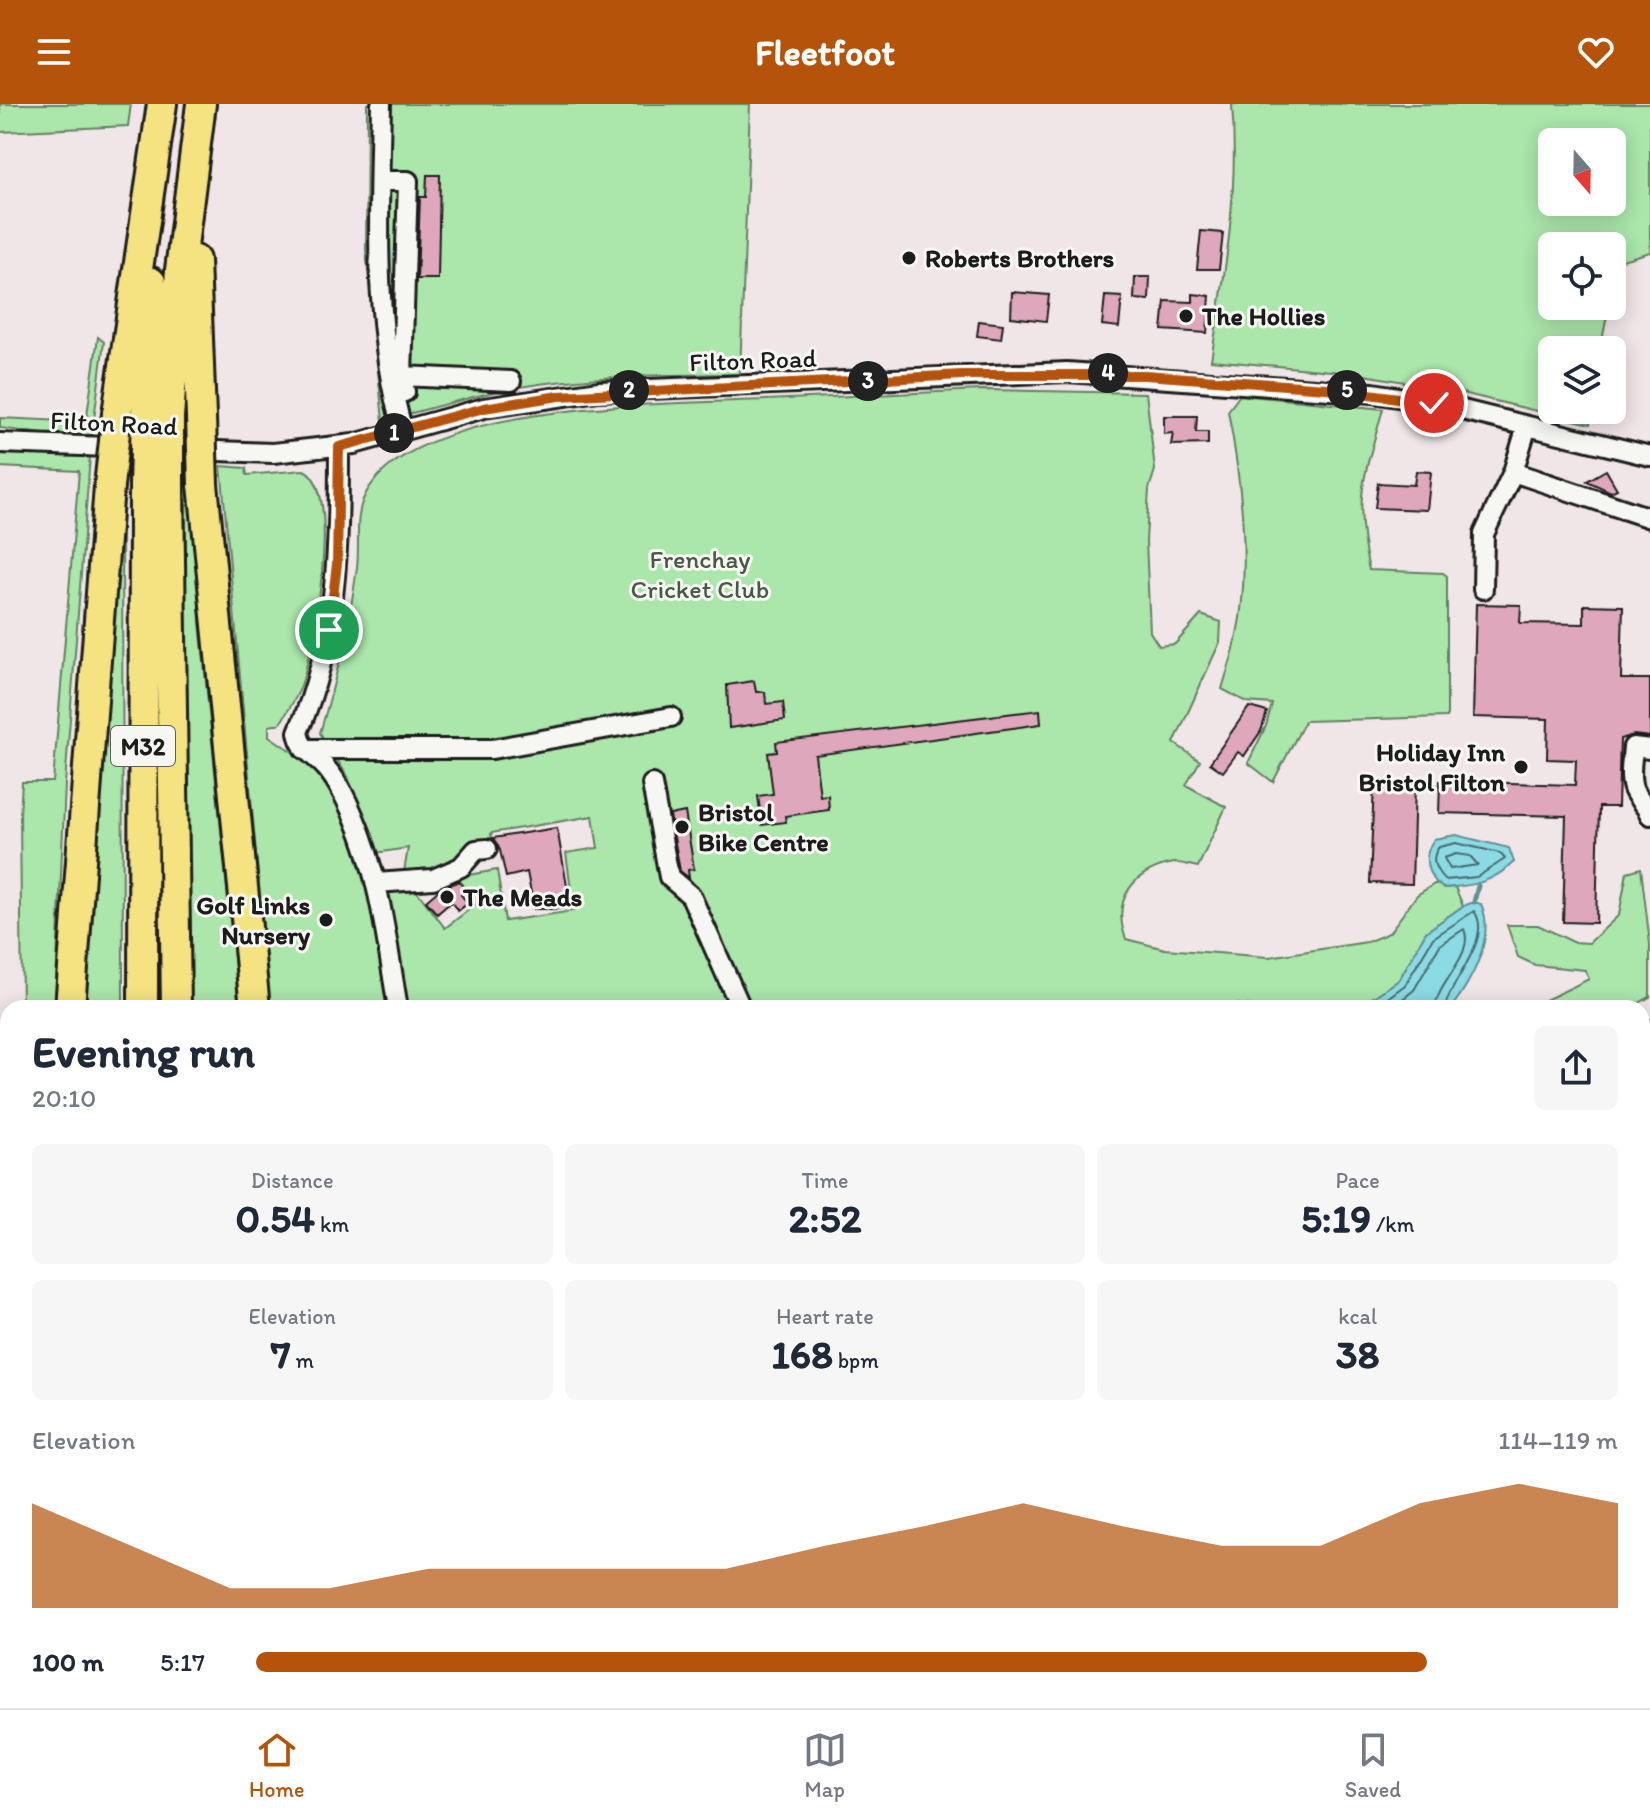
<!DOCTYPE html>
<meta charset="utf-8">
<style>
:root{--surface:#fff;--page:#f6f6f7;--text:#1f2937;--muted:#747a83;--line:#e0e1e3;--accent:#b45309}
body{margin:0;font-family:Itim,sans-serif;background:var(--page);color:var(--text);height:100vh;display:flex;flex-direction:column;font-size:30px;white-space:nowrap}
*{box-sizing:border-box;margin:0}
p{font-size:26px;color:var(--muted)}
.icon{flex:none;width:44px;height:44px;fill:none;stroke:currentColor;stroke-width:2;stroke-linecap:round;stroke-linejoin:round}
.map{position:relative;flex:1;overflow:hidden}
.sheet{position:absolute;left:0px;top:896px;width:1650px;height:708px;display:flex;flex-direction:column;background:var(--surface);border-radius:24px 24px 0 0;box-shadow:0 4px 20px #0003}
.sheet>*{flex:none}
.needle{width:52px;rotate:160deg}
.buttons{position:absolute;left:1538px;top:24px;display:grid;gap:16px}
.buttons a{display:grid;place-items:center;width:88px;height:88px;border-radius:12px;background:var(--surface);box-shadow:0 4px 20px #0003;font-size:40px}
.pin{position:absolute;display:grid;place-items:center;width:68px;height:68px;color:#fff;margin:-34px;border:4px solid #fff;border-radius:50%;box-shadow:0 2px 8px #0007}
.km{position:absolute;width:40px;height:40px;margin:-20px;border-radius:50%;background:#222;color:#fff;font-size:22px;line-height:40px;text-align:center}
.round{display:grid;place-items:center;flex:none;width:84px;height:84px;border-radius:12px;background:var(--page)}
.summary{display:flex;align-items:center;justify-content:space-between;height:136px;padding:0 32px}
h1{font-size:44px;font-weight:700;line-height:60px}
.stats{display:grid;grid-template-columns:repeat(3,1fr);gap:12px;height:136px;padding:8px 32px}
.stats div{display:grid;align-content:center;border-radius:12px;background:var(--page);text-align:center}
.stats b{font-size:40px;font-weight:700}
.stats small{font-size:22px;font-weight:400}
.stats p{font-size:22px}
.chart{height:224px;padding:16px 32px}
.chart p{display:flex;justify-content:space-between}
.chart svg{width:100%;height:144px;margin-top:8px;fill:var(--accent);opacity:.7}
ul{padding:0 32px;list-style:none;font-size:26px}
li{display:grid;grid-template-columns:128px 96px 1fr;align-items:center;height:60px}
li i{height:20px;border-radius:10px;background:var(--accent)}
header{display:flex;justify-content:space-between;align-items:center;height:104px;padding:0 32px;background:var(--accent);color:#fff;font-size:36px;font-weight:700}
.dock{display:flex;justify-content:space-around;align-items:center;height:112px;border-top:2px solid var(--line);background:var(--surface);font-size:22px;color:var(--muted)}
.dock a{display:grid;justify-items:center;gap:4px}
.dock .current{color:var(--accent)}
.map>svg:first-child{display:block}
.green{fill:#abe6ab;stroke:#648164;stroke-width:2;fill-rule:evenodd}
.water{fill:#8bdbe5;stroke:#5f8f95;stroke-width:2}
.lines{fill:none;stroke-linecap:round;stroke-linejoin:round}
.shore{stroke:#48686c;stroke-width:2}
.stream{stroke:#5f8f95;stroke-width:5}
.building{fill:#dfa7bc;stroke:#1c1c1c;stroke-width:2}
.minor-casing{stroke:#1c1c1c;stroke-width:24}
.major-casing{stroke:#1c1c1c;stroke-width:30}
.highway-casing{stroke:#1c1c1c;stroke-width:34}
.minor{stroke:#f6f6f2;stroke-width:18}
.major{stroke:#f5e382;stroke-width:24}
.highway{stroke:#f5e382;stroke-width:28}
.highway-bridge-casing{stroke:#1c1c1c;stroke-width:34;stroke-linecap:butt}
.highway-bridge{stroke:#f5e382;stroke-width:28}
.route-casing{stroke:#fff;stroke-width:16}
.route{stroke:#b45309;stroke-width:10}
.poi-dot{fill:#1c1c1c;stroke:#f6f6f2;stroke-width:3}
.labels{text-anchor:middle;dominant-baseline:central;stroke-width:6;stroke-linejoin:round;paint-order:stroke}
.shield{fill:#f6f6f2;stroke:#5d5d5c;stroke-width:2}
.shield-label{font-size:24px;font-weight:bold;fill:#1c1c1c}
.poi-label{font-size:26px;font-weight:bold;fill:#1c1c1c;stroke:#f6f6f2;text-anchor:start}
.street-label{font-size:26px;fill:#1c1c1c;stroke:#f6f6f2}
.park-label{font-size:26px;fill:#475947;stroke:#f6f6f2}
</style>
<header><svg class="icon" aria-label="menu" viewBox="0 0 24 24"><path d="M4 6h16M4 12h16M4 18h16"/></svg>Fleetfoot<svg class="icon" aria-label="heart" viewBox="0 0 24 24"><path d="M12 20l-8-8c-3-5 5-10 8-4 3-6 11-1 8 4z"/></svg></header>
<div class="map">
<svg width="1650" height="1604" viewBox="0 0 1650 1604">
<rect width="100%" height="100%" fill="#f1e6e7"/>
<filter id="ink" filterUnits="userSpaceOnUse"><feTurbulence type="fractalNoise" baseFrequency=".0125" numOctaves="2"/><feDisplacementMap in="SourceGraphic" scale="16" xChannelSelector="R" yChannelSelector="G"/><feConvolveMatrix kernelMatrix="1 2 1 2 8 2 1 2 1" color-interpolation-filters="sRGB"/></filter>
<g filter="url(#ink)">
<path class="green" d="M0 0H131L128 22 0 28Z
M367 0H750L740 270C678 271 617 271 556 278 497 284 439 302 383 317L366 146Z
M1232 0H1650V148L1615 158 1612 177V142H1552V202H1609L1600 246H1552V306H1593L1590 320 1450 286 1353 269 1211 256C1225 170 1239 87 1232 0ZM1552 38H1612V98H1552Z
M98 233 104 238 92 331 42 330 0 324V314L86 318Z
M984 286 1146 289 1155 366 1149 385 1146 437 1150 528 1159 542 1175 540 1201 511 1221 518 1220 538 1174 639 1200 657 1186 681 1226 703 1198 763C1192 762 1180 758 1174 759 1134 766 1111 795 1126 835L1165 845 1269 853 1367 838 1389 829 1417 791 1436 779 1443 784 1455 783 1463 802 1426 828 1399 876 1357 904H1276L1212 898 1193 904H408L387 788 416 786 445 824 475 801 458 773 497 766 505 817 574 807 566 749 598 744 593 712 491 729 492 736 467 740 453 765 404 768 408 744 376 749 348 673 320 629C336 575 350 519 357 463 360 439 354 413 365 391 414 296 672 300 766 296 838 293 911 289 984 286Z
M1240 291 1383 305C1364 373 1353 395 1369 466L1443 469 1447 472V613L1305 617 1273 678 1248 659 1266 622 1272 600 1246 598 1222 585C1227 567 1234 549 1237 531 1251 464 1241 374 1228 307Z
M0 346 90 352 65 680 55 904H22L20 710 22 678H53L79 367 0 363Z
M187 350 193 359 200 519 239 904H187L184 558Z
M221 362 246 364 247 371 304 366C344 385 313 546 301 582 296 595 287 608 280 620L269 622V632L325 670 335 687 369 779 393 904H270Z
M122 392 123 904H78L117 393Z
M1641 764 1650 840V893L1630 904H1529L1589 875 1585 866 1535 861 1518 853 1507 821H1538L1573 838 1589 839 1619 811 1627 768Z
M1650 1005V1604H264V1596H1642V1010Z
M8 1139V1242C0 1216 0 1165 8 1139Z"/>
<path class="water" d="M1456 731 1509 744 1514 758C1492 779 1472 782 1443 784 1425 771 1422 753 1434 735Z
M1474 798 1481 800C1496 833 1471 878 1451 904H1357L1399 876 1426 828 1463 802Z"/>
<g class="lines">
<path class="shore" d="M1456 739 1500 749 1505 755 1477 773 1445 776C1435 766 1430 754 1439 743Z
M1456 750 1470 752 1478 761 1450 765 1444 754Z
M1374 904 1405 881 1433 834 1474 807C1494 834 1449 878 1445 904
M1391 904 1414 886 1440 841 1464 825C1475 850 1437 879 1435 904"/>
<path class="stream" d="M1474 798 1478 782
M285 1604V1596"/>
</g>
<path class="building" d="M427 71H440L438 175H417L420 93H426Z
M1201 127 1223 129 1219 165H1197Z
M1135 173H1150L1149 196 1134 195Z
M1012 188 1049 191 1046 217 1011 213Z
M1193 190 1210 192 1207 229 1162 226 1165 197 1193 198Z
M1105 192 1122 193 1119 223 1102 221Z
M979 217 1003 220 1001 235 977 232Z
M1164 312H1197L1196 328H1208V340L1171 341 1173 329 1164 330Z
M1606 366 1617 385 1611 388 1587 377Z
M1416 367 1431 368 1427 406 1375 404 1378 379 1414 381Z
M1476 500 1521 501 1520 519 1584 520V501L1623 502 1621 575H1650V633L1634 631 1620 635 1618 703H1599L1596 819 1563 818 1566 712 1439 709 1440 677 1575 681 1576 656 1547 655 1548 615 1473 613Z
M754 577 756 588H765L766 600 783 598 785 616 729 624 727 581Z
M1249 603 1267 608 1261 627 1244 652 1238 648 1223 668 1210 659Z
M1040 606 1041 620 815 651 820 692 828 691 829 706 785 712 786 718 762 721 758 692 773 690 768 649 777 648 776 638Z
M1374 679 1415 680 1412 780 1370 779Z
M685 708 694 765 688 766 689 774 680 767 670 711Z
M557 724 571 805H534L527 768 506 773 500 746 493 734Z
M459 777 463 783 461 791 468 799 458 807 451 798 437 810 426 797 440 785Z"/>
<g class="lines">
<g class="minor-casing">
<path id="minor" d="M381 0C379 108 372 222 403 327
M382 77H408L402 272 405 288
M402 272 511 277
M0 339 273 349 354 340 484 304 599 287 1067 268 1373 289 1434 299 1650 352
M339 343C339 440 338 537 298 628 301 648 316 651 327 665 339 679 347 697 354 713 380 773 387 840 398 904
M1513 368 1650 414
M1483 485 1484 430 1513 368 1527 322
M304 645H492L671 613
M1650 645 1633 643C1632 657 1628 677 1635 689 1640 698 1646 701 1650 711
M652 680 669 773 691 792 741 904
M376 779 433 775 461 763 476 746 487 745"/>
</g>
<g class="major-casing">
<path id="major" d="M1642 933 1650 929
M1642 989 1650 985"/>
</g>
<g class="highway-casing">
<path id="highway" d="M195 156 201 313
M117 310 162 0
M146 310 151 178
M169 313 180 166 201 0
M203 380 255 904
M169 382 176 904
M70 904 109 382
M143 904 144 381
M0 1135 8 1119
M0 1268 8 1281
M90 1596 91 1604
M149 1596V1604
M177 1596V1604
M238 1604V1596"/>
</g>
<use href="#minor" class="minor"/>
<use href="#major" class="major"/>
<use href="#highway" class="highway"/>
<g class="highway-bridge-casing">
<path id="highway-bridge" d="M201 313 203 380
M144 381 146 310
M109 382 117 310
M169 382V313"/>
</g>
<use href="#highway-bridge" class="highway-bridge"/>
</g>
</g>
<g class="lines" filter="url(#ink)">
<g class="route-casing">
<path id="route" d="M329 526 337 460 339 343 484 304 559 292 962 271H1145L1326 284 1434 299"/>
</g>
<use href="#route" class="route"/>
</g>
<g class="poi-dot">
<circle cx="909" cy="154" r="8"/>
<circle cx="1186" cy="212" r="8"/>
<circle cx="1521" cy="663" r="8"/>
<circle cx="682" cy="723" r="8"/>
<circle cx="447" cy="793" r="8"/>
<circle cx="326" cy="816" r="8"/>
</g>
<g class="labels">
<rect class="shield" x="111" y="622" width="64" height="40" rx="6"/>
<g class="shield-label">
<text x="143" y="642">M32</text>
</g>
<g class="poi-label">
<text x="925" y="154">Roberts Brothers</text>
<text x="1202" y="212">The Hollies</text>
<text x="1505" y="648" text-anchor="end">Holiday Inn<tspan x="1505" dy="30">Bristol Filton</tspan></text>
<text x="698" y="708">Bristol<tspan x="698" dy="30">Bike Centre</tspan></text>
<text x="463" y="793">The Meads</text>
<text x="310" y="801" text-anchor="end">Golf Links<tspan x="310" dy="30">Nursery</tspan></text>
</g>
<g class="street-label">
<text transform="translate(753 256) rotate(-2)">Filton Road</text>
<text transform="translate(114 319) rotate(3)">Filton Road</text>
</g>
<g class="park-label">
<text x="700" y="455">Frenchay<tspan x="700" dy="30">Cricket Club</tspan></text>
</g>
</g>
</svg>
<div class="buttons">
<a><svg class="needle" viewBox="-14 -14 28 28"><path d="M0-13l5 13h-10z" fill="#e53935"/><path d="M0 13l5-13h-10z" fill="#747a83"/></svg></a>
<a><svg class="icon" aria-label="locate" viewBox="0 0 24 24"><circle cx="12" cy="12" r="6"/><path d="M12 2v4M12 18v4M2 12h4M18 12h4"/></svg></a>
<a><svg class="icon" aria-label="layers" viewBox="0 0 24 24"><path d="M12 4l9 5-9 5-9-5zM3 14l9 5 9-5"/></svg></a>
</div>
<div class="pin" style="left:329px;top:526px;background:#1e9e55"><svg class="icon" aria-label="arrive" viewBox="0 0 24 24"><path d="M6 21V4h12l-3 4 3 4H6"/></svg></div>
<div class="pin" style="left:1434px;top:299px;background:#d93025"><svg class="icon" aria-label="check" viewBox="0 0 24 24"><path d="M5 12l5 5 9-10"/></svg></div>
<b class="km" style="left:394px;top:329px">1</b>
<b class="km" style="left:629px;top:286px">2</b>
<b class="km" style="left:868px;top:277px">3</b>
<b class="km" style="left:1108px;top:269px">4</b>
<b class="km" style="left:1347px;top:286px">5</b>
<section class="sheet">
<div class="summary"><div><h1>Evening run</h1><p>20:10</p></div><a class="round"><svg class="icon" aria-label="share" viewBox="0 0 24 24"><path d="M12 15V3M7 8l5-5 5 5M5 13v7h14v-7"/></svg></a></div>
<div class="stats">
<div><p>Distance</p><b>0.54<small> km</small></b></div>
<div><p>Time</p><b>2:52</b></div>
<div><p>Pace</p><b>5:19<small> /km</small></b></div>
</div>
<div class="stats">
<div><p>Elevation</p><b>7<small> m</small></b></div>
<div><p>Heart rate</p><b>168<small> bpm</small></b></div>
<div><p>kcal</p><b>38</b></div>
</div>
<div class="chart"><p><span>Elevation</span>114–119 m</p>
<svg viewBox="0 0 160 44" preserveAspectRatio="none"><path d="M0 44V12L10 25L20 38L30 38L40 32L50 32L60 32L70 32L80 25L90 19L100 12L110 19L120 25L130 25L140 12L150 6L160 12V44z"/></svg>
</div>
<ul>
<li><b>100 m</b>5:17<i style="width:86%"></i></li>
</ul>
</section>
</div>
<nav class="dock">
<a class="current"><svg class="icon" aria-label="home" viewBox="0 0 24 24"><path d="M3 11l9-7 9 7M6 9v11h12V9"/></svg>Home</a>
<a><svg class="icon" aria-label="map" viewBox="0 0 24 24"><path d="M3 6l6-2 6 2 6-2v14l-6 2-6-2-6 2zM9 4v14M15 6v14"/></svg>Map</a>
<a><svg class="icon" aria-label="saved" viewBox="0 0 24 24"><path d="M7 4h10v16l-5-4-5 4z"/></svg>Saved</a>
</nav>
